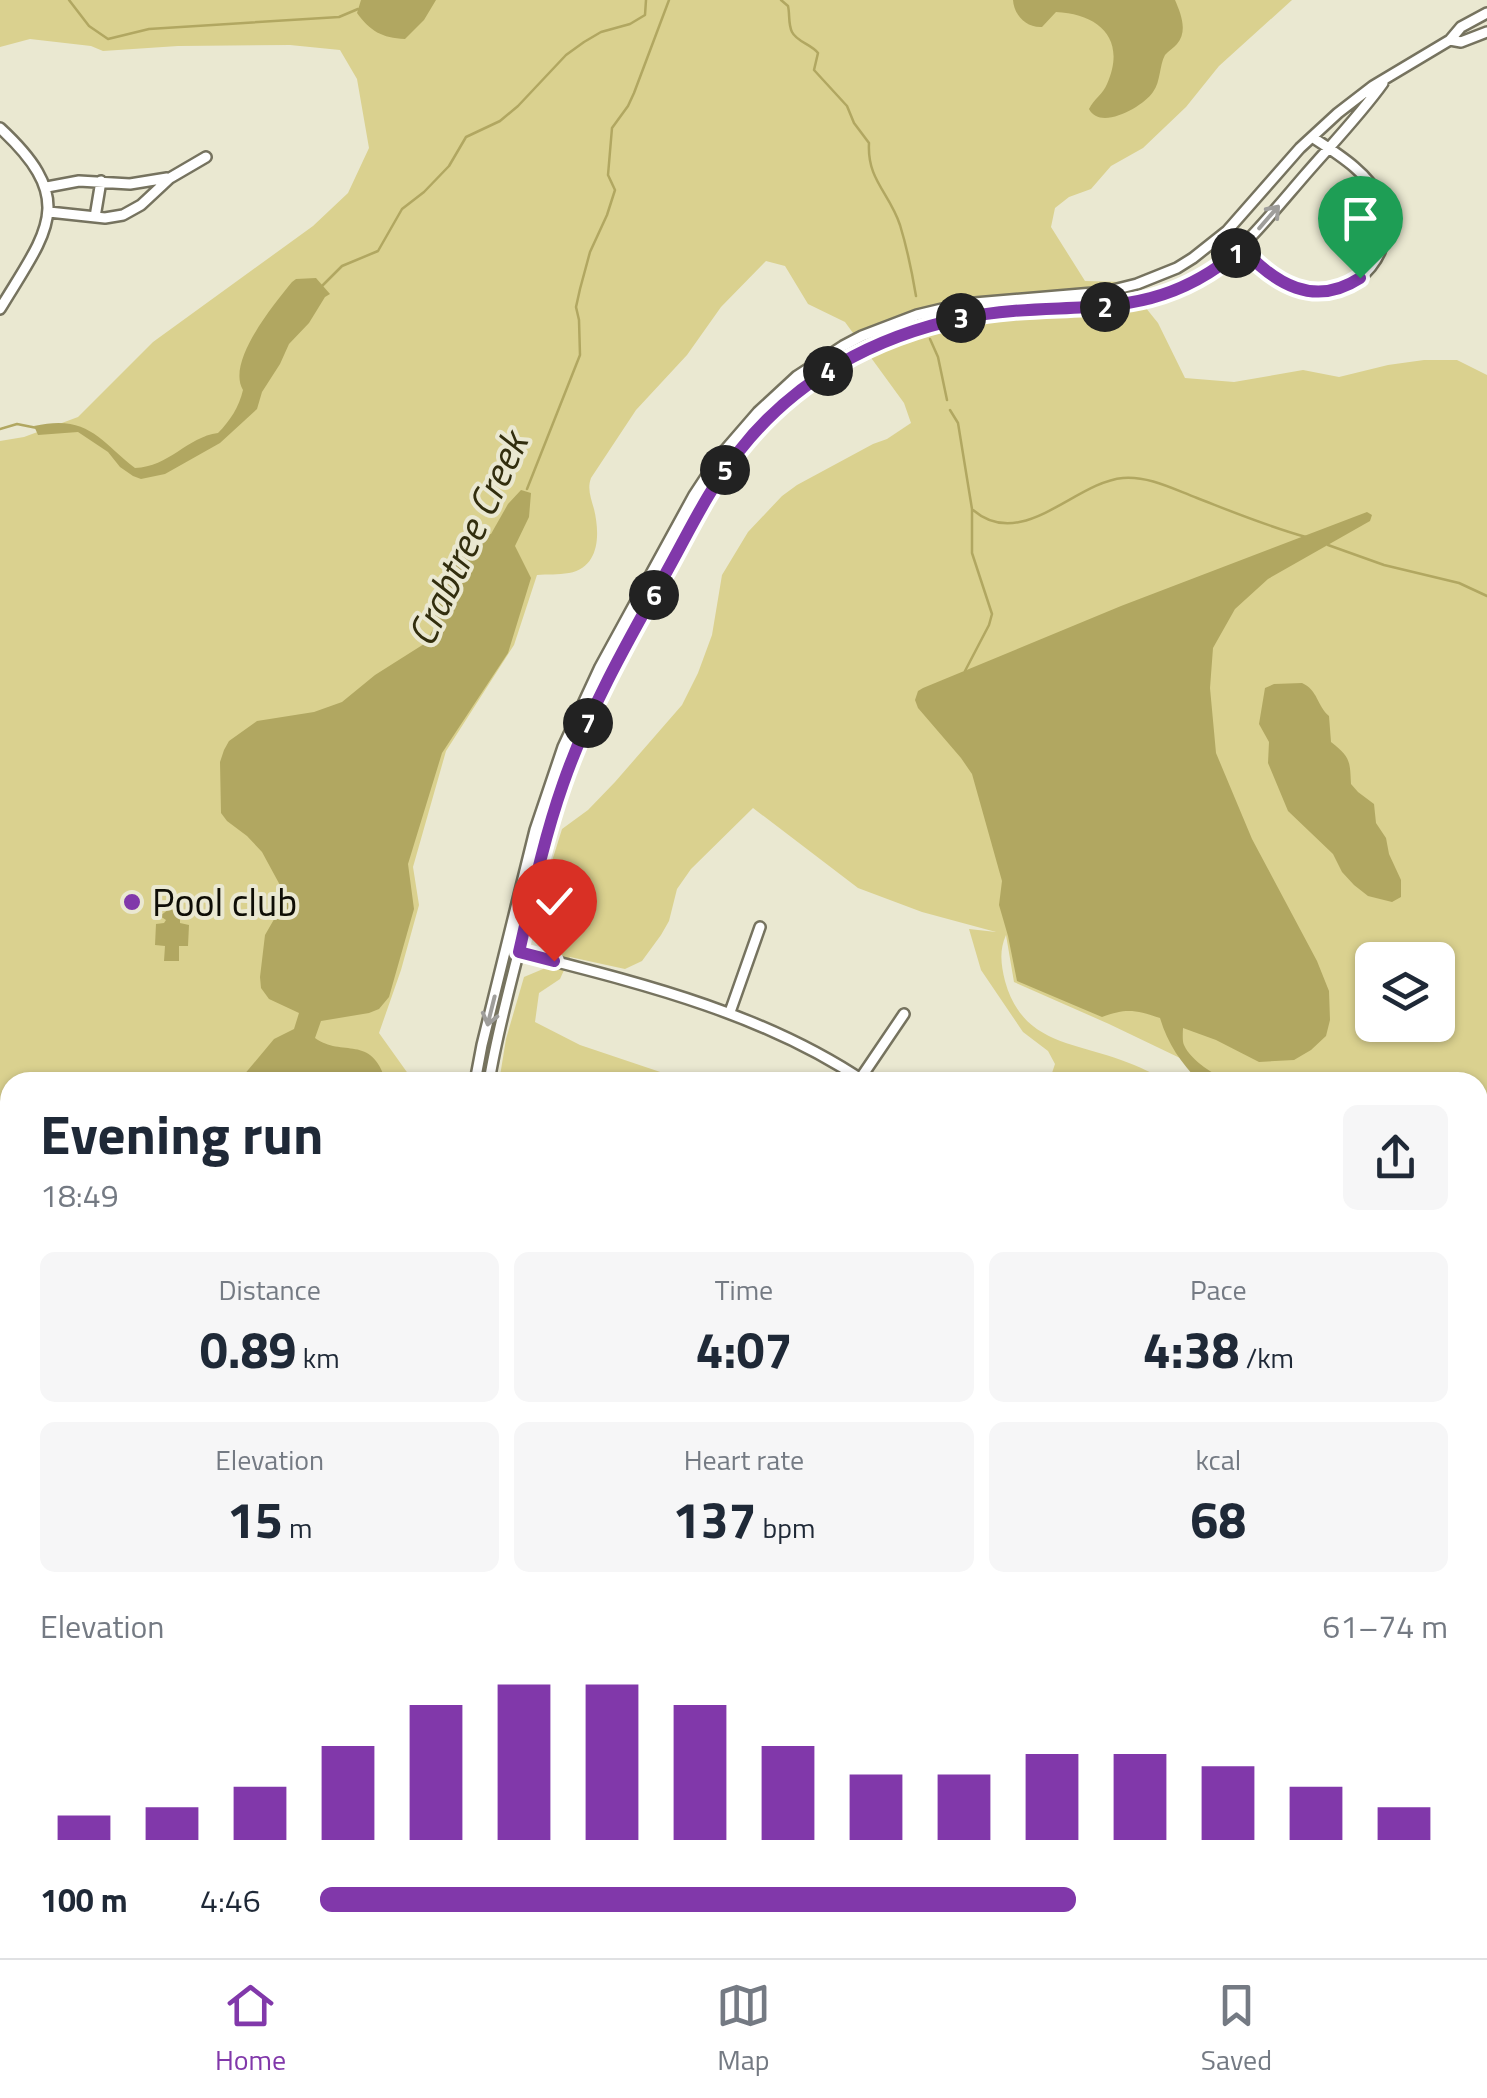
<!DOCTYPE html>
<meta charset="utf-8">
<style>
:root{--surface:#fff;--page:#f6f6f7;--text:#1f2937;--muted:#747a83;--line:#e0e1e3;--accent:#8138aa}
body{margin:0;font-family:"Titillium Web",sans-serif;background:var(--page);color:var(--text);height:100vh;display:flex;flex-direction:column;font-size:38px;white-space:nowrap}
*{box-sizing:border-box;margin:0}
p{font-size:32px;color:var(--muted)}
.icon{flex:none;width:55px;height:55px;fill:none;stroke:currentColor;stroke-width:2;stroke-linecap:round;stroke-linejoin:round}
.map{position:relative;flex:1;overflow:hidden}
.side{position:absolute;left:0px;top:1072px;width:1488px;height:888px;display:flex;flex-direction:column;background:var(--surface);border-radius:30px 30px 0 0;box-shadow:0 2px 8px #0004}
.side>*{flex:none}
.buttons{position:absolute;left:1355px;top:942px;display:grid;gap:20px}
.buttons a{display:grid;place-items:center;width:100px;height:100px;border-radius:15px;background:var(--surface);box-shadow:0 2px 8px #0004;font-size:50px}
.pin{position:absolute;display:grid;place-items:center;width:85px;height:85px;color:#fff;margin:-102px -42px;border-radius:50% 50% 50% 0;rotate:-45deg;box-shadow:0 0 10px #0007}
.pin .icon{rotate:45deg}
.km{position:absolute;width:50px;height:50px;margin:-25px;border-radius:50%;background:#222;color:#fff;font-size:28px;line-height:50px;text-align:center}
.round{display:grid;place-items:center;flex:none;width:105px;height:105px;border-radius:15px;background:var(--page)}
.headline{display:flex;align-items:center;justify-content:space-between;height:170px;padding:0 40px}
h1{font-size:55px;font-weight:700;line-height:75px}
.metrics{display:grid;grid-template-columns:repeat(3,1fr);gap:15px;height:170px;padding:10px 40px}
.metrics div{display:grid;align-content:center;border-radius:15px;background:var(--page);text-align:center}
.metrics b{font-size:50px;font-weight:700}
.metrics small{font-size:28px;font-weight:400}
.metrics p{font-size:28px}
.chart{height:280px;padding:20px 40px}
.chart p{display:flex;justify-content:space-between}
.chart svg{width:100%;height:180px;margin-top:10px;stroke:var(--accent);stroke-width:6}
ul{padding:0 40px;list-style:none;font-size:32px}
li{display:grid;grid-template-columns:160px 120px 1fr;align-items:center;height:75px}
li i{height:25px;border-radius:12px;background:var(--accent)}
.tabs{display:flex;justify-content:space-around;align-items:center;height:140px;border-top:2px solid var(--line);background:var(--surface);font-size:28px;color:var(--muted)}
.tabs a{display:grid;justify-items:center;gap:5px}
.tabs .current{color:var(--accent)}
.map>svg:first-child{display:block}
.green{fill:#dad18f;fill-rule:evenodd}
.water{fill:#b1a761}
.lines{fill:none;stroke-linecap:round;stroke-linejoin:round}
.stream{stroke:#b1a761;stroke-width:2.5}
.minor-casing{stroke:#76735f;stroke-width:14}
.primary-casing{stroke:#76735f;stroke-width:19}
.minor{stroke:#fff;stroke-width:9}
.primary{stroke:#fff;stroke-width:14}
.oneway{stroke:#9f9e9b}
.route-casing{stroke:#fff;stroke-width:20}
.route{stroke:#8138aa;stroke-width:12}
.poi-dot{fill:#8138aa;stroke:#eae8d1;stroke-width:4}
.labels{text-anchor:middle;dominant-baseline:central;stroke-width:8;stroke-linejoin:round;paint-order:stroke}
.poi-label{font-size:38px;fill:#0e0d06;stroke:#eae8d1;text-anchor:start}
.water-label{font-size:40px;font-style:italic;fill:#322e0e;stroke:#eae8d1}
</style>
<div class="map">
<svg width="1487" height="1958" viewBox="0 0 1487 1958">
<rect width="100%" height="100%" fill="#eae8d1"/>
<path class="green" d="M0 0H1292L1219 66 1186 107 1143 148 1111 166 1091 189 1069 197 1055 208 1051 227 1085 281 1125 282 1158 323 1185 378 1234 382 1303 370 1339 377 1388 365 1424 360H1457L1487 375V1307L1478 1301V1082H1230L1109 1024 1014 982 1006 935C999 951 1001 964 1005 981 1022 1043 1072 1042 1121 1060 1139 1066 1155 1075 1172 1082H1142L1135 1078 1115 1075 1105 1082H1043L1051 1076 1055 1064 1048 1051 1023 1032 981 970 969 929 996 932 922 912 858 888 753 808 691 869 677 889 669 921 661 935 642 961 625 969 570 957 560 979 539 993 535 1022 580 1045 690 1082H499L506 1039 524 977 543 969 556 952 540 947 534 930 539 903 562 829 588 810 615 782 682 705 698 673 712 635 722 575 748 532 782 496 797 485 873 444 887 439 911 423 904 403 845 322 808 304 785 266 766 261 721 307 687 355 636 410 591 478C587 489 591 498 594 509 600 534 600 567 569 573 558 575 547 574 537 575L514 645 446 751 413 867 419 905 401 970 379 1033 414 1082H10V1533L0 1534V441L24 437 78 417 153 342 313 226 348 193 369 148 357 79 340 50 290 45 178 46 103 51 91 46 30 39 0 47ZM1372 960H1438V1025H1372Z
M1478 1309 1487 1315V1537L1478 1533Z"/>
<path class="water" d="M361 0H436L424 20 405 39C382 38 370 31 357 13Z
M1013 0H1175C1181 14 1188 31 1177 44 1174 48 1168 51 1165 55 1159 66 1161 81 1153 92 1143 107 1100 131 1089 109 1094 99 1103 94 1107 84 1127 39 1099 14 1056 12L1042 27C1026 28 1014 15 1013 0Z
M316 278 330 294 325 297 309 323 289 344 280 364 262 392 257 409 220 443 165 474 141 479 133 476 120 467 108 452 78 432 38 435 34 426C88 414 99 440 135 468 169 467 187 437 218 433 230 421 239 407 243 390 226 362 274 304 292 282L296 279Z
M521 490 531 493 529 517 515 546 531 578 508 653 442 753 408 864 414 909 389 997 379 1009 369 1013 321 1021 315 1038C342 1058 372 1033 386 1082H238L274 1039 294 1029 299 1013 269 999 261 988 260 977 265 935 284 902 281 887 262 852 247 836 227 821 221 813 220 762 224 750 229 741 257 721 314 712 342 702 375 675 424 644 434 628 436 609 452 561 470 537 491 534 508 504Z
M1367 512 1372 515 1370 521 1268 579 1235 609 1213 648 1210 688 1216 753 1252 839 1317 961 1329 991 1330 1020 1326 1036 1311 1050 1294 1060 1259 1062 1216 1040 1183 1028C1183 1031 1182 1041 1184 1045 1191 1061 1215 1075 1230 1082H1199C1181 1062 1168 1045 1160 1018 1135 1010 1127 1008 1102 1017L1017 981 1008 936 999 905 1002 881 972 774 961 758 918 708 915 700 918 691 923 688 1121 606Z
M1302 683C1318 690 1317 706 1329 716L1331 742C1350 757 1350 760 1351 784L1358 792 1374 804 1376 823 1386 838 1389 854 1401 880V897L1392 902 1368 896 1354 885 1342 872 1333 854 1288 811 1268 763 1269 742 1259 724 1265 688 1274 684Z
M169 909 180 911 185 916 180 918V923L189 925 188 946H179V961H164L165 946 155 945 156 924 164 923 166 920 160 916Z
M10 1277V1437L0 1448V1295L5 1291Z"/>
<g class="lines">
<path class="stream" d="M69 0 89 26 108 39 149 29 339 17 358 9
M781 0 788 6C790 14 788 24 792 32 797 42 811 44 818 53L814 70 847 106 854 123 869 143C867 180 889 192 900 225 907 248 912 272 916 296
M322 286 342 266 378 251 402 209 424 192 449 166 466 137 500 121 518 106 566 55 584 42 601 32 630 24 645 15 646 0
M930 339 938 357 947 400
M950 410 958 423 972 509V553L992 614 989 625 965 671
M0 429 17 424 37 428
M527 489 580 355 579 320 576 307 580 289 590 252 607 215 615 190 608 175 612 128 628 106 634 93 669 0
M973 510C1022 552 1075 482 1123 478 1149 476 1173 489 1197 498 1233 512 1269 527 1306 537
M1328 545 1384 565 1459 583 1487 596"/>
<g class="minor-casing">
<path id="minor" d="M1450 40 1461 42 1487 32
M0 128C79 201 47 231 0 309
M47 187 79 181 130 184 167 178
M49 212 105 218 123 215 141 205 170 178 206 157
M95 217 101 181
M1227 231C1248 255 1272 284 1305 291 1358 302 1402 247 1380 199 1368 172 1336 153 1312 137
M514 951C635 982 760 1011 865 1082
M730 1012 760 927
M860 1079 904 1014
M475 1082 482 1045 535 830 563 747 600 667 694 495 719 457 758 412 797 376 843 346 862 336 917 315 963 304 1105 292 1137 284 1177 268 1193 258 1227 231 1300 148 1338 113 1373 86 1450 40 1461 27 1487 13
M489 1082C496 1038 508 994 519 950 540 866 559 785 595 706 614 662 639 621 663 579 687 536 709 489 740 450 779 401 831 362 889 339 941 318 997 312 1052 309 1067 309 1082 309 1097 308 1209 296 1236 255 1305 175 1331 145 1360 115 1383 83
M1478 1618 1487 1631
M0 1778 10 1772
M1478 1842 1487 1834
M1002 1950 1003 1958
M816 1958 820 1950
M903 1958 904 1950
M915 1958 917 1950
M1443 1958 1447 1950"/>
</g>
<g class="primary-casing">
<path id="primary" d="M0 1843 10 1882
M15 1950V1958"/>
</g>
<use href="#minor" class="minor"/>
<use href="#primary" class="primary"/>
</g>
<defs><path id="oneway-shaft" d="M-6 0H5M1.5-3L5.5 0L1.5 3" fill="none" stroke-width="1.6" stroke-linecap="round" stroke-linejoin="round" transform="scale(2.5)"/></defs>
<g class="oneway">
<use href="#oneway-shaft" transform="translate(1269 217) rotate(-49)"/>
<use href="#oneway-shaft" transform="translate(491 1011) rotate(104)"/>
</g>
<g class="lines">
<g class="route-casing">
<path id="route" d="M554 961 519 952C532 895 544 838 563 784 588 712 625 646 662 580 687 536 708 489 740 450 796 379 875 336 963 318 1070 296 1149 330 1242 248 1275 284 1314 308 1360 278"/>
</g>
<use href="#route" class="route"/>
</g>
<circle class="poi-dot" cx="132" cy="902" r="10"/>
<g class="labels">
<g class="poi-label">
<text x="152" y="902">Pool club</text>
</g>
<g class="water-label">
<text transform="translate(467 539) rotate(-65)">Crabtree Creek</text>
</g>
</g>
</svg>
<div class="buttons">
<a><svg class="icon" aria-label="layers" viewBox="0 0 24 24"><path d="M12 4l9 5-9 5-9-5zM3 14l9 5 9-5"/></svg></a>
</div>
<div class="pin" style="left:1360px;top:278px;background:#1e9e55"><svg class="icon" aria-label="arrive" viewBox="0 0 24 24"><path d="M6 21V4h12l-3 4 3 4H6"/></svg></div>
<div class="pin" style="left:554px;top:961px;background:#d93025"><svg class="icon" aria-label="check" viewBox="0 0 24 24"><path d="M5 12l5 5 9-10"/></svg></div>
<b class="km" style="left:1236px;top:253px">1</b>
<b class="km" style="left:1105px;top:307px">2</b>
<b class="km" style="left:961px;top:318px">3</b>
<b class="km" style="left:828px;top:371px">4</b>
<b class="km" style="left:725px;top:470px">5</b>
<b class="km" style="left:654px;top:595px">6</b>
<b class="km" style="left:588px;top:723px">7</b>
<section class="side">
<div class="headline"><div><h1>Evening run</h1><p>18:49</p></div><a class="round"><svg class="icon" aria-label="share" viewBox="0 0 24 24"><path d="M12 15V3M7 8l5-5 5 5M5 13v7h14v-7"/></svg></a></div>
<div class="metrics">
<div><p>Distance</p><b>0.89<small> km</small></b></div>
<div><p>Time</p><b>4:07</b></div>
<div><p>Pace</p><b>4:38<small> /km</small></b></div>
</div>
<div class="metrics">
<div><p>Elevation</p><b>15<small> m</small></b></div>
<div><p>Heart rate</p><b>137<small> bpm</small></b></div>
<div><p>kcal</p><b>68</b></div>
</div>
<div class="chart"><p><span>Elevation</span>61–74 m</p>
<svg viewBox="0 0 160 44" preserveAspectRatio="none"><path d="M5 44V38M15 44V36M25 44V31M35 44V21M45 44V11M55 44V6M65 44V6M75 44V11M85 44V21M95 44V28M105 44V28M115 44V23M125 44V23M135 44V26M145 44V31M155 44V36"/></svg>
</div>
<ul>
<li><b>100 m</b>4:46<i style="width:67%"></i></li>
</ul>
</section>
</div>
<nav class="tabs">
<a class="current"><svg class="icon" aria-label="home" viewBox="0 0 24 24"><path d="M3 11l9-7 9 7M6 9v11h12V9"/></svg>Home</a>
<a><svg class="icon" aria-label="map" viewBox="0 0 24 24"><path d="M3 6l6-2 6 2 6-2v14l-6 2-6-2-6 2zM9 4v14M15 6v14"/></svg>Map</a>
<a><svg class="icon" aria-label="saved" viewBox="0 0 24 24"><path d="M7 4h10v16l-5-4-5 4z"/></svg>Saved</a>
</nav>
